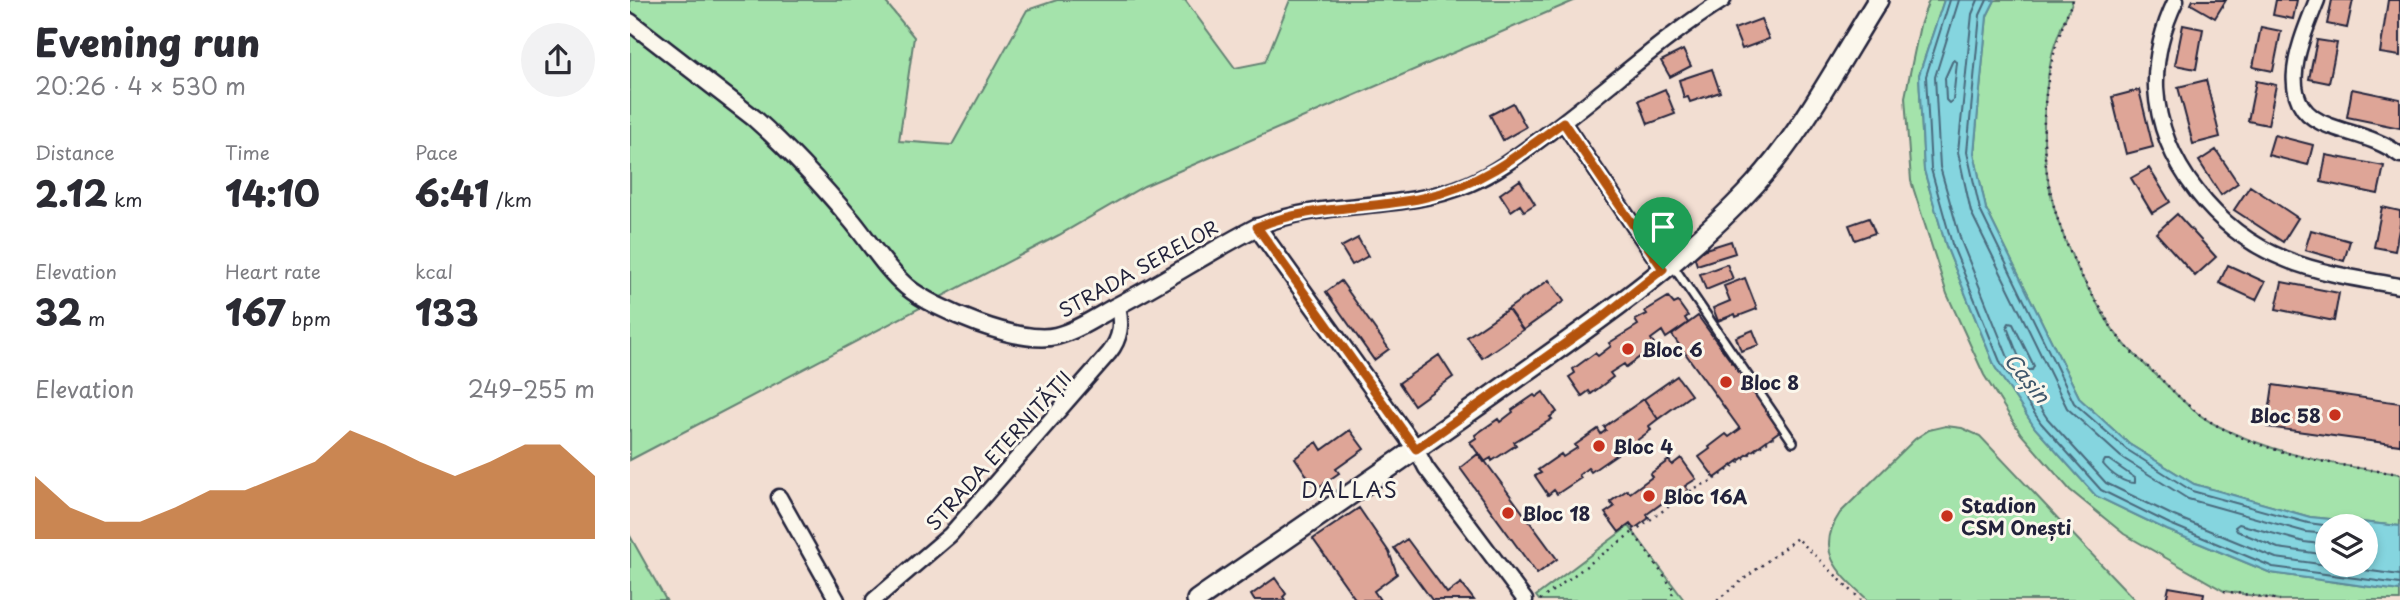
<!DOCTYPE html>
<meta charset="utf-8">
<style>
:root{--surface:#fff;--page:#f2f2f3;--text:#2b2b33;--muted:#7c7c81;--accent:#b45309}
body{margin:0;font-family:"Playpen Sans",sans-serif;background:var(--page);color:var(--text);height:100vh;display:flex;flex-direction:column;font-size:26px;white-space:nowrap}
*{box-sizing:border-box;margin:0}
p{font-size:23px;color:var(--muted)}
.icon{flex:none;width:38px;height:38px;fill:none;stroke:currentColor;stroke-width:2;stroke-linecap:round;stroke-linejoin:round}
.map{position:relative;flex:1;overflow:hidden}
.side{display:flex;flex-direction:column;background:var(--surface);width:630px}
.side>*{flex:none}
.tools{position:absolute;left:1685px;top:514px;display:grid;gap:14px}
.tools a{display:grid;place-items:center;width:63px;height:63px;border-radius:50%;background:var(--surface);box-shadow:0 4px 10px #0003;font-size:35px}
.pin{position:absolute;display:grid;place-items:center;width:60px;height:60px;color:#fff;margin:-72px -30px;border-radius:50% 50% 50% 0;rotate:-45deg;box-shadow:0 0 7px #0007}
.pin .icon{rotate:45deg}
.round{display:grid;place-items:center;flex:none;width:74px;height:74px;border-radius:37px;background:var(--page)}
.summary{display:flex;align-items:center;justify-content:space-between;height:119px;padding:0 35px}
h1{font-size:38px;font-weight:800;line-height:52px}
.stats{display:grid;grid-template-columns:repeat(3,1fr);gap:10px;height:119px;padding:7px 35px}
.stats div{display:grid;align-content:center}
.stats b{font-size:35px;font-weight:800}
.stats small{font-size:19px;font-weight:400}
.stats p{font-size:19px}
.chart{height:196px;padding:14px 35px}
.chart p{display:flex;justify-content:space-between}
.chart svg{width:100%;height:126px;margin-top:7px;fill:var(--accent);opacity:.7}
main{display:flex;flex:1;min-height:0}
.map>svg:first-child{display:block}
.green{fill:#a4e3ab;stroke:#638273;stroke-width:2}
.water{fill:#85d5df;stroke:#5d8d9d;stroke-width:2;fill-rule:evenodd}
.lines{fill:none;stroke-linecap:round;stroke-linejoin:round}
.shore{stroke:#4a6a7d;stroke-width:2}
.building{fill:#dea597;stroke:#22223b;stroke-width:2}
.service-casing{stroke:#22223b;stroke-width:12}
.minor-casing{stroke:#22223b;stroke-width:19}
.tertiary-casing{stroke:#22223b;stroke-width:21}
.secondary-casing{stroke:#22223b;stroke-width:24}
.path{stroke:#22223b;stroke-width:2.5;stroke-dasharray:2 5;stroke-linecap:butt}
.service{stroke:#fbf7ec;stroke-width:7}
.minor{stroke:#fbf7ec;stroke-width:14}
.tertiary{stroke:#fbf7ec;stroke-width:16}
.secondary{stroke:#fbf7ec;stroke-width:19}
.route-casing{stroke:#fff;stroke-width:14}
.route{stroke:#b45309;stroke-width:9}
.poi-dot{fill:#c8321e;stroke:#fbf7ec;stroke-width:2.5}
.labels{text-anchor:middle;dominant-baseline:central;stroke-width:6;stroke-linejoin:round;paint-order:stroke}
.street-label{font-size:19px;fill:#22223b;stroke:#fbf7ec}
.poi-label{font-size:19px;font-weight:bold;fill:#22223b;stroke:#fbf7ec;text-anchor:start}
.water-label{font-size:21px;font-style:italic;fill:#40586c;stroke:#fbf7ec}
.neighbourhood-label{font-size:21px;letter-spacing:2px;fill:#22223b;stroke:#fbf7ec}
</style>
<main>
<section class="side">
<div class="summary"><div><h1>Evening run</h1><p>20:26 · 4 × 530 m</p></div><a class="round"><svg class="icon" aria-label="share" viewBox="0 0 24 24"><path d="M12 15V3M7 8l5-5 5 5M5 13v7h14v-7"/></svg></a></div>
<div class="stats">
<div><p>Distance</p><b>2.12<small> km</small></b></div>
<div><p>Time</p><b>14:10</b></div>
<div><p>Pace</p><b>6:41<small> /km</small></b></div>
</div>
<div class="stats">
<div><p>Elevation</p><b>32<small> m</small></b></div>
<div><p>Heart rate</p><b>167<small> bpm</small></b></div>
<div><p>kcal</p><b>133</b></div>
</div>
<div class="chart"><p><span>Elevation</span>249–255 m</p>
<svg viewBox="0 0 160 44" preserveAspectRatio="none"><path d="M0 44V22L10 33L20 38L30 38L40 33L50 27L60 27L70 22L80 17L90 6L100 11L110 17L120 22L130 17L140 11L150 11L160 22V44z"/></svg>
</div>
</section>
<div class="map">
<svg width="1770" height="600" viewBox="0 0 1770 600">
<rect width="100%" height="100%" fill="#f2ded2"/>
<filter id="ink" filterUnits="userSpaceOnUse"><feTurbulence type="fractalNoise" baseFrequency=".0143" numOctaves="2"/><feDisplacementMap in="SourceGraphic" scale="14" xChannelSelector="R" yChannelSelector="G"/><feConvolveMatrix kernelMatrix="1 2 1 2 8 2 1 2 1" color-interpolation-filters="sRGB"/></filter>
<g filter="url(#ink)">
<path class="green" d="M0 0H254L284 37 269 141 322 145 397 10 427 0H555L605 68 635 62 660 0H946L514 186 429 235 0 460Z
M1299 0H1314L1289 75 1294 170 1316 246 1365 367 1405 428 1466 496 1537 530 1641 573 1770 591V600H1650L1594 591 1494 534 1440 490 1391 434 1354 375 1317 294 1281 181 1275 97 1290 25Z
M1365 0H1443C1436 18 1426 36 1422 55 1403 146 1417 221 1465 300 1473 313 1480 328 1491 340 1501 352 1513 363 1525 374 1544 391 1562 413 1586 425 1643 454 1707 466 1770 474V526L1680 517 1564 484 1499 444 1450 399 1356 209 1344 153 1357 16Z
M1316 426 1332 428 1350 436 1505 600H1238C1210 574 1183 553 1210 513L1285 439 1299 430Z
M999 526 1054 600H909L906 596Z
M0 536 36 600H0Z"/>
<path class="water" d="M1314 0H1365L1357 16 1344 153 1356 209 1450 399 1499 444 1564 484 1680 517 1770 526V591L1641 573 1537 530 1466 496 1405 428 1365 367 1316 246 1294 170 1289 75ZM1698 527H1736V565H1698Z"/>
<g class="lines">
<path class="shore" d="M1320 0 1296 76 1301 169 1322 244 1371 364 1411 423 1471 490 1540 524 1643 567 1770 584
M1329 0 1305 77 1310 167 1331 241 1379 360 1417 418 1476 483 1544 516 1646 558 1770 575
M1348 0 1342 14 1328 152 1341 212 1437 408 1491 457 1558 499 1676 532 1698 534
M1357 0 1350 15 1337 152 1350 210 1444 403 1496 449 1562 491 1678 523 1708 527
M1323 60 1327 62 1323 100 1319 103 1316 100 1315 78Z
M1379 323 1383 324 1404 366 1402 370H1398L1388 355 1377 327Z
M1479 460 1505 478V483C1493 483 1481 474 1473 464L1475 460Z
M1698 545 1674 542 1609 524 1605 527 1607 531 1648 548 1698 555"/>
</g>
<path class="building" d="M1563 0H1596L1585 18 1561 4Z
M1646 0H1667L1663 19 1643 15Z
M1702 0H1723L1717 28 1697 24Z
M1758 0H1770V56L1750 53Z
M1131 19 1139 39 1112 49 1104 29Z
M1553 25 1573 29 1566 69 1545 65Z
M1631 27 1651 31 1643 71 1623 67Z
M1687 40 1707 43 1699 83 1679 79Z
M1053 50 1061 66 1040 77 1031 61Z
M1082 69 1090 92 1060 102 1058 97 1054 98 1049 80Z
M1576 80 1590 137 1563 144 1548 87Z
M1626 81 1646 85 1638 125 1618 121Z
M1035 89 1045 114 1018 124 1009 100Z
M1722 89 1770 99V128L1717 117Z
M1509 90 1523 147 1496 154 1482 97Z
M883 103 896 127 873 140 860 115Z
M1644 135 1683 145 1678 165 1638 155Z
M1586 150 1608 183 1591 195 1569 161Z
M1696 155 1754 166 1748 194 1691 182Z
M1519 168 1540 202 1522 213 1501 178Z
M890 180 905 204 894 211 890 205 881 211 870 194Z
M1620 186 1668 218 1653 242 1604 210Z
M1752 207 1770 211V224L1765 251 1744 247Z
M1547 214 1586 257 1565 276 1526 233Z
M1239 218 1245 233 1225 240 1219 225Z
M1681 230 1720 241 1714 261 1675 250Z
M728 238 738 256 722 265 711 247Z
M1101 241 1105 253 1067 265 1063 253Z
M1097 264 1103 279 1076 290 1070 274Z
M1598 265 1635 282 1626 300 1589 283Z
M1115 278 1127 309 1106 317 1105 314 1088 321 1083 308 1100 301 1094 286Z
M919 280 934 301 893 330 878 309Z
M711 281 759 349 744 360 696 292Z
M1652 282 1709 293 1704 321 1646 309Z
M1038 297 1044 304 1048 302 1058 316 1055 318 1058 323 1036 338 1032 331 1021 339 1025 346 996 367 994 364 980 373 983 377 961 394 959 391 952 396 939 377 945 373 943 369 965 353 968 356 981 346 979 343 1008 325 1005 320 1017 314 1015 311Z
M878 309 893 330 852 358 837 337Z
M1068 316 1151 430 1085 478 1069 457 1080 449 1079 447 1096 434 1099 437 1110 429 1042 335Z
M1123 330 1129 345 1111 351 1106 337Z
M809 355 823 377 784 405 769 383Z
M1047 376 1061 395 1028 419 1014 399Z
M1643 385 1770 403V445L1637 427Z
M913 392 927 412 920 417 922 419 884 442 886 445 862 461 861 458 854 462 840 442 846 438 845 435 868 419 870 422 883 412 882 410 904 395 906 397Z
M1014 399 1028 419 1019 426 1021 430 1002 444 999 441 985 451 987 454 961 472 958 468 949 475 951 478 927 494 924 490 918 495 905 476 911 473 908 470 931 454 933 457 947 448 945 445 968 429 971 434 976 430 974 427Z
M720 430 734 449 706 469 709 473 686 489 665 458 687 442 692 450Z
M849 453 927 559 907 574 830 468Z
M1051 458 1066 479 1055 486 1058 490 1041 503 1038 499 1017 514 1019 518 1004 529 1000 524 989 532 975 513 984 507 980 502 997 490 1000 493 1022 477 1020 474 1039 460 1042 465Z
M729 508 759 552 767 574 744 591 750 600H726L683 539Z
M777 539 817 593 831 583 844 600H802L764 548Z
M645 578 656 594 653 597 655 600H624L621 595Z
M1539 587 1574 593 1573 600H1536Z"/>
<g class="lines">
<g class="service-casing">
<path id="service" d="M1043 266 1163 442"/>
</g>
<g class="minor-casing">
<path id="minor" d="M1546 0C1533 27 1525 57 1526 88 1530 162 1587 232 1655 259 1688 273 1734 280 1770 286
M1687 0C1671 41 1640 106 1700 126 1725 135 1749 139 1770 155
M933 122 1033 269
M627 227C694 198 771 213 839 184 869 171 894 151 920 132 978 89 1032 38 1093 0
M786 449 796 468 895 600
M149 497 207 600
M244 600 320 535 479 353C491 338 492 324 488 306"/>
</g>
<g class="tertiary-casing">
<path id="tertiary" d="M0 22 124 118C160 150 192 185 223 222 240 243 256 269 277 287 305 310 390 345 426 336 446 331 465 318 483 308 532 283 578 252 627 227L786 449"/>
</g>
<g class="secondary-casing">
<path id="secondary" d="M567 600C674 526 782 453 888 377 970 319 1056 260 1125 184 1174 130 1209 62 1248 0"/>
</g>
<path class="path" d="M1443 0C1397 103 1406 204 1465 299 1474 313 1480 328 1491 340 1502 354 1516 365 1529 377 1545 393 1561 410 1581 422 1634 454 1709 466 1770 474
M1003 532 1065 488 1084 480 1146 435
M1594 591 1650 600
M910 600 1003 532 1043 589 1042 600
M1087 600 1167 538 1231 600"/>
<use href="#service" class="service"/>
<use href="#minor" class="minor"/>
<use href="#tertiary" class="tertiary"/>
<use href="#secondary" class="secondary"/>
</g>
</g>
<g class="lines" filter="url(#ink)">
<g class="route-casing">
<path id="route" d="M933 122 1033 269 974 316 786 449 627 227C679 205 737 210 792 198 847 187 889 155 933 122Z"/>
</g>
<use href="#route" class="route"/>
</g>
<g class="poi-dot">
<circle cx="998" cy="349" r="7"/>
<circle cx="1096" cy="382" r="7"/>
<circle cx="1705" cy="415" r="7"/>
<circle cx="969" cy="446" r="7"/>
<circle cx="1019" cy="496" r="7"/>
<circle cx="878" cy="513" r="7"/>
<circle cx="1317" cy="516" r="7"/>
</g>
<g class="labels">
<g class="street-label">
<text transform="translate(508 268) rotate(-29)">STRADA SERELOR</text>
<text transform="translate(368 450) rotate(-48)">STRADA ETERNITĂȚII</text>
</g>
<g class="poi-label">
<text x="1012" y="349">Bloc 6</text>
<text x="1110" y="382">Bloc 8</text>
<text x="1691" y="415" text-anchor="end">Bloc 58</text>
<text x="983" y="446">Bloc 4</text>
<text x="1033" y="496">Bloc 16A</text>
<text x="1331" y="505">Stadion<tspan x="1331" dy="22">CSM Onești</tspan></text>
<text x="892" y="513">Bloc 18</text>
</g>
<g class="water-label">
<text transform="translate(1398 377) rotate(51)">Cașin</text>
</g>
<g class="neighbourhood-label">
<text x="720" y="489">DALLAS</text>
</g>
</g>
</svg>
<div class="tools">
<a><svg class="icon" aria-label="layers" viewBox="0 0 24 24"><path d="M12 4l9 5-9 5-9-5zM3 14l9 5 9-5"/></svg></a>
</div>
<div class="pin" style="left:1033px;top:269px;background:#1e9e55"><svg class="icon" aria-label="arrive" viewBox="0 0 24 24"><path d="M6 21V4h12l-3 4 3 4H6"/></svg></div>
</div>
</main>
